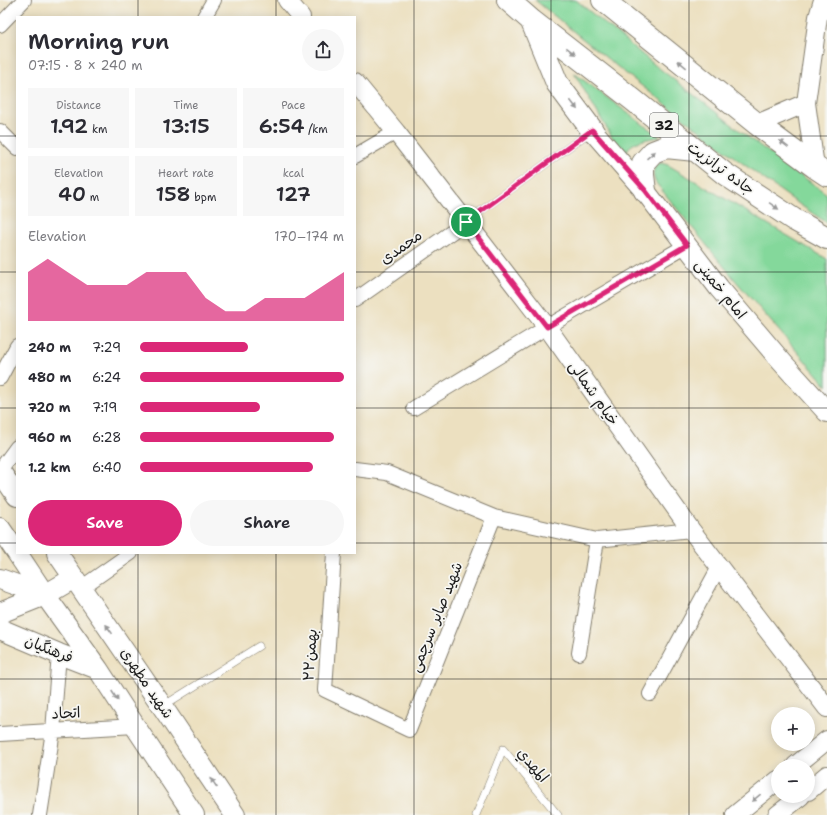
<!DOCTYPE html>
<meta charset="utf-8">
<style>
:root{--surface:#fff;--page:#f7f7f7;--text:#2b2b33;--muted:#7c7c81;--accent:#db2777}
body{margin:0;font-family:"Shantell Sans","Playpen Sans Arabic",sans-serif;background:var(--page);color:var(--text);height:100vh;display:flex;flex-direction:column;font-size:15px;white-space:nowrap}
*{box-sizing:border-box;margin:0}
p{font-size:13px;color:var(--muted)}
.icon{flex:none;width:22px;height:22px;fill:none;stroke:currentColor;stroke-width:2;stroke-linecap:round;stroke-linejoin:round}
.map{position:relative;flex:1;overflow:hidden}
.drawer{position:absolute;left:16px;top:16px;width:340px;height:538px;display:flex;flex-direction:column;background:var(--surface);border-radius:0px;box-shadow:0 2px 10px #0003}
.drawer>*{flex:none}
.buttons{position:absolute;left:771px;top:707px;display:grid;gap:8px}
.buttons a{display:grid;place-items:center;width:44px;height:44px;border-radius:50%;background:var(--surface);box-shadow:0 2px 10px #0003;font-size:20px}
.pin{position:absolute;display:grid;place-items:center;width:34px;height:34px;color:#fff;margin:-17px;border:2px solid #fff;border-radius:50%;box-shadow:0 1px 4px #0007}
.round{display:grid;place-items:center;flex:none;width:42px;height:42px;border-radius:21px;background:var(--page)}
.summary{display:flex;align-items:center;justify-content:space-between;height:68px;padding:0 12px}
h1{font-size:22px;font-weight:600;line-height:30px}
.metrics{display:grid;grid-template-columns:repeat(3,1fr);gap:6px;height:68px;padding:4px 12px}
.metrics div{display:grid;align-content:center;border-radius:0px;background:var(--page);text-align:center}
.metrics b{font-size:20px;font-weight:600}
.metrics small{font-size:11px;font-weight:400}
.metrics p{font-size:11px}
.chart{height:112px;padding:8px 12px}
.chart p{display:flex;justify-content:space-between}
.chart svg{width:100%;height:72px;margin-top:4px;fill:var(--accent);opacity:.7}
.cta{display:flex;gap:8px;margin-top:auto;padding:8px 12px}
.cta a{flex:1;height:46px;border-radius:24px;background:var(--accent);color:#fff;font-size:16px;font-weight:600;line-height:46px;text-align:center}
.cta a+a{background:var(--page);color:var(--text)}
ul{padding:0 12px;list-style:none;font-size:13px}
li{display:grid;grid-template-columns:64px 48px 1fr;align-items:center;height:30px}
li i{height:10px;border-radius:5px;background:var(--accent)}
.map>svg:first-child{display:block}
.green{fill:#84d89b;stroke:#507a5c}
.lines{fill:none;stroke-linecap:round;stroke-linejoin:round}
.service-casing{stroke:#847e6e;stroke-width:8}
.minor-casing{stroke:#847e6e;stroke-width:16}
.tertiary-casing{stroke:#847e6e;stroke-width:20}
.secondary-casing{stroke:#847e6e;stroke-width:22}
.primary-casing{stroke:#847e6e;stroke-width:24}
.service{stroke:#fff;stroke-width:7}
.minor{stroke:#fff;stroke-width:14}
.tertiary{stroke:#fff;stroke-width:18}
.secondary{stroke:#fff;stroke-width:20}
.primary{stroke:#fff;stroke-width:22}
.oneway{fill:#999}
.route-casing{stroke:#fff;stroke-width:8}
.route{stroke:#db2777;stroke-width:5}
.grid{fill:none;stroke:#1c1c1c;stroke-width:1;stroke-opacity:0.55}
.labels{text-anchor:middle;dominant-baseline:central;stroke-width:3.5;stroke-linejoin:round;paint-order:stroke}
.shield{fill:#f6f6f2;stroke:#5d5d5c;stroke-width:1}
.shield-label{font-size:14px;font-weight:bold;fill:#1c1c1c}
.street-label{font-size:15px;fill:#1c1c1c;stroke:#f6f6f2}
</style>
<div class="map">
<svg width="827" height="815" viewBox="0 0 827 815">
<rect width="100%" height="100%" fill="#f6f6f2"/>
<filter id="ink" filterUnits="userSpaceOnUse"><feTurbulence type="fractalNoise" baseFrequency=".025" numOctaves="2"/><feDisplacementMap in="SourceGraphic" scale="8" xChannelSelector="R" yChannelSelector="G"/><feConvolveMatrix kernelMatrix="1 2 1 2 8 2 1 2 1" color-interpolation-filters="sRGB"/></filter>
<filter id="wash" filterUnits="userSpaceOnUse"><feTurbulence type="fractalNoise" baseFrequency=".012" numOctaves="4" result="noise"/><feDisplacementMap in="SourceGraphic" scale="16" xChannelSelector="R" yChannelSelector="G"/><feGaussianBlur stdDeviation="0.9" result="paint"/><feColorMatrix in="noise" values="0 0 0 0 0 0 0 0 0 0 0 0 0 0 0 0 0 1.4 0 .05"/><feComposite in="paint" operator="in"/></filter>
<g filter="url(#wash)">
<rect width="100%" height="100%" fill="#ece0c0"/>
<path class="green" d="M535 0H576L655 65 752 140 827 194V223C786 196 747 167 709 138 650 93 592 47 535 0Z
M574 73 660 137C649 139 630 140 626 153 625 153 625 158 625 159Z
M661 163 668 165 827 259V386L735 280 656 183C653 178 652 169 657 164Z"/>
</g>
<g filter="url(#ink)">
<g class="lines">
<g class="service-casing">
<path id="service" d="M467 221 591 131
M163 706 259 646
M476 815 503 749 558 815"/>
</g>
<g class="minor-casing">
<path id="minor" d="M204 17 214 0
M0 25 24 0
M0 131 17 148
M355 156 396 132
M355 300 466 222
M0 378 17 346
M414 408 547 327 687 245
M355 469 387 473 494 517 597 540 691 530
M0 470 17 447
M334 553 325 690 409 730 494 517
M81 588 131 553
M579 653 597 540
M650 694 719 567
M0 734 135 726
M40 815 53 731 59 654"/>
</g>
<g class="tertiary-casing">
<path id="tertiary" d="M287 0 301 17
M355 82 396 132 466 222 547 327 691 530 827 708
M757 124 806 103
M815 167 806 103 818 17 823 0
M795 766 827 740
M808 791 827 775
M735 815 778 780
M777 815 801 796"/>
</g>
<g class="secondary-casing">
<path id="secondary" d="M592 130 645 191 719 288 781 361 827 412
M0 471 17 496
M0 528 17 553
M17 553 45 595 98 669 135 726 194 815
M57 553 162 706 235 815
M0 579 45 595
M0 613 45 595 74 578
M0 629 59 654 98 669"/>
</g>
<g class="primary-casing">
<path id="primary" d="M508 0 532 21 632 99 725 174 793 219 827 238
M603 0 757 124 815 167 827 175
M532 22 557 83 592 130
M645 191 643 175V163L653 152 666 147 695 150"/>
</g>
<use href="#service" class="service"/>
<use href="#minor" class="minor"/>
<use href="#tertiary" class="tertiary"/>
<use href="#secondary" class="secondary"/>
<use href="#primary" class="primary"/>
</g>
<defs><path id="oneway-solid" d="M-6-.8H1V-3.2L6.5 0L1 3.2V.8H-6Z"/></defs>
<g class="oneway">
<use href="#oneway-solid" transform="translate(571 51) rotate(38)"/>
<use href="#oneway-solid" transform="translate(682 64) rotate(-141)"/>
<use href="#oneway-solid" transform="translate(574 105) rotate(53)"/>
<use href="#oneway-solid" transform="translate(784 144) rotate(-143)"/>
<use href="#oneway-solid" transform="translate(651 155) rotate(-41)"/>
<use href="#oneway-solid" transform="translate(774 206) rotate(34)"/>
<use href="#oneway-solid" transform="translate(109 629) rotate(-125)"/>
<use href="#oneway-solid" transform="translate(115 696) rotate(57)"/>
<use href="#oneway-solid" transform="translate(214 783) rotate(-124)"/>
<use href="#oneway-solid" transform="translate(756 798) rotate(141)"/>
</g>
</g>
<g class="lines" filter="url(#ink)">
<g class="route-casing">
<path id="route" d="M592 130 645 190 687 245 547 327 466 222Z"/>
</g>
<use href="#route" class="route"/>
</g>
<path class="grid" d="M138 0V17M276 0V17M414 0V815M551 0V815M689 0V815M0 136H17M355 136H827M0 272H17M355 272H827M0 408H17M355 408H827M0 543H17M355 543H827M138 553V815M276 553V815M0 679H827"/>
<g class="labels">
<rect class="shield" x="650" y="113" width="28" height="24" rx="3"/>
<g class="shield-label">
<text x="664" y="125">32</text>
</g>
<g class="street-label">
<text transform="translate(721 168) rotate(36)">جاده ترانزیت</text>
<text transform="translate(401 247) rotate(-35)">محمدی</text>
<text transform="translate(721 289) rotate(51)">امام خمینی</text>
<text transform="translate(594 393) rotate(55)">خیام شمالی</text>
<text transform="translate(436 617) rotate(-68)">شهید صابر سرچمی</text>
<text transform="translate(49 649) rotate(22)">فرهنگیان</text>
<text transform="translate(310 655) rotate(-86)">۲۲بهمن</text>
<text transform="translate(147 683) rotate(56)">شهید مطهری</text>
<text transform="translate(66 713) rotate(-3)">اتحاد</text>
<text transform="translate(533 765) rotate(50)">المهدي</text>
</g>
</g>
</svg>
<div class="buttons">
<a>+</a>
<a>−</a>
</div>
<div class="pin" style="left:466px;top:222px;background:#1e9e55"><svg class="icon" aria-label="arrive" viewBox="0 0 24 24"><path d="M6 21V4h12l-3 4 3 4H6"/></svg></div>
<section class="drawer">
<div class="summary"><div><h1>Morning run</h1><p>07:15 · 8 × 240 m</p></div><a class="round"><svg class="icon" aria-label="share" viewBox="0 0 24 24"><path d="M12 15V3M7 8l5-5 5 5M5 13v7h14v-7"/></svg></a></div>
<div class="metrics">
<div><p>Distance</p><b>1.92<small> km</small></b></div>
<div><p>Time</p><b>13:15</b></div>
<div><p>Pace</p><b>6:54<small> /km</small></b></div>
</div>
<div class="metrics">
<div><p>Elevation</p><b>40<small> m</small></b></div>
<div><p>Heart rate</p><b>158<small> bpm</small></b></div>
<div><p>kcal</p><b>127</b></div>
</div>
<div class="chart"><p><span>Elevation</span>170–174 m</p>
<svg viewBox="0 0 160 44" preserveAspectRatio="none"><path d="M0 44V14L10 6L20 14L30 22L40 22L50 22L60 14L70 14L80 14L90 30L100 38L110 38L120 30L130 30L140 30L150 22L160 14V44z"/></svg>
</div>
<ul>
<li><b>240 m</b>7:29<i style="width:53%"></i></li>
<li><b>480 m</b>6:24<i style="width:100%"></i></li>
<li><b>720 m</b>7:19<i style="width:59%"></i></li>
<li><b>960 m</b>6:28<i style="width:95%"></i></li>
<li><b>1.2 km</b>6:40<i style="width:85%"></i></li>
</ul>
<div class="cta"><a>Save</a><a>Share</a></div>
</section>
</div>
